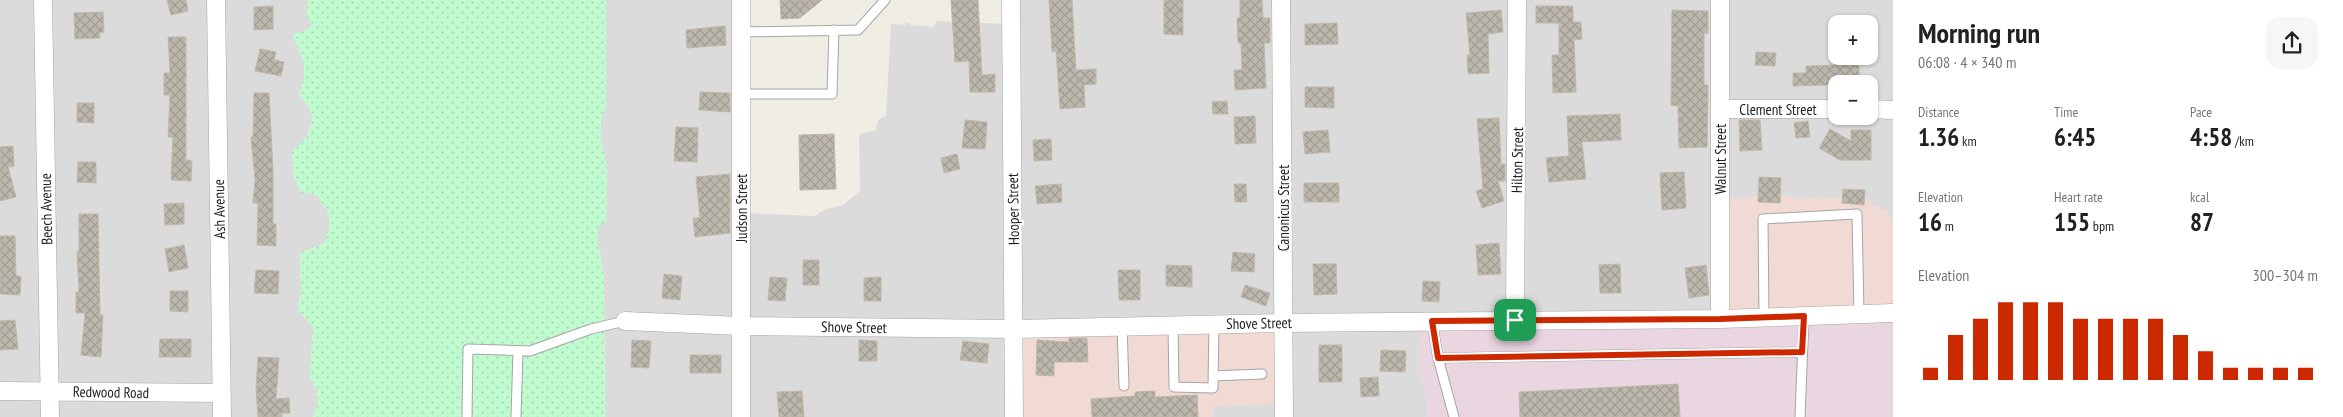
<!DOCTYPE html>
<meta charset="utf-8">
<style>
:root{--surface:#fff;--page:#f6f6f6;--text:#202124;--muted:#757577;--accent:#cd2900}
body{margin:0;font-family:"PT Sans Narrow",sans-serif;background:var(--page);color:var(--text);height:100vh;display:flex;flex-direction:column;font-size:19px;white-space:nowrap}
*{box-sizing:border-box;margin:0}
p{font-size:16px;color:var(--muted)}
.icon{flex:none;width:28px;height:28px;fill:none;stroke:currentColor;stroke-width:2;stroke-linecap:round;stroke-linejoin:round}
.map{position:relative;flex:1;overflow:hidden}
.panel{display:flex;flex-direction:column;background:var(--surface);width:450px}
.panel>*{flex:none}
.fabs{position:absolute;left:1828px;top:15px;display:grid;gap:10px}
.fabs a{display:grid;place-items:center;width:50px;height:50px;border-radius:10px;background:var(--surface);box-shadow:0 1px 4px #0004;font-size:25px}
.pin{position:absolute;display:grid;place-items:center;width:42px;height:42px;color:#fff;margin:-21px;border-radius:10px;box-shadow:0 2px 8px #0006}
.round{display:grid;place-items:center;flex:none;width:52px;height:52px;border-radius:15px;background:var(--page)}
.head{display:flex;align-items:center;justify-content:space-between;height:85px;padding:0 25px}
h1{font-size:28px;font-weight:800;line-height:38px}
.stats{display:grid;grid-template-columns:repeat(3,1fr);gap:8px;height:85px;padding:5px 25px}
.stats div{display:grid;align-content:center}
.stats b{font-size:25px;font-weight:800}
.stats small{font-size:14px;font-weight:400}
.stats p{font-size:14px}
.chart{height:140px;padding:10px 25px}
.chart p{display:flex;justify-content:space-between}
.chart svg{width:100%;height:90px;margin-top:5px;stroke:var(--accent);stroke-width:6}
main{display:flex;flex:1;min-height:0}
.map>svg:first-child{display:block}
.residential{fill:#dcdbdb;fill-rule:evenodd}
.commercial{fill:#f1dad3}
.industrial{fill:#e9d6e1}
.park{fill:url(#park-dots)}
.building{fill:url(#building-cross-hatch);stroke:#c2b8a6}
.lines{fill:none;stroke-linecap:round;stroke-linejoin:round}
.lane-casing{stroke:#a5a5a5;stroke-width:11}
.street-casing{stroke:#a5a5a5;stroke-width:19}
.lane{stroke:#fff;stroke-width:9}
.street{stroke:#fff;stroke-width:18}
.route-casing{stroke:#fff;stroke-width:10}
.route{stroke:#cd2900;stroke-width:6}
.labels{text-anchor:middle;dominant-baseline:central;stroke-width:5;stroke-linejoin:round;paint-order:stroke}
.street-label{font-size:15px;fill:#1e1e1e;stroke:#fff}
</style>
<main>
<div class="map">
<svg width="1893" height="417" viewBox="0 0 1893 417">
<defs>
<pattern id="park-dots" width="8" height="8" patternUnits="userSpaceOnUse" patternTransform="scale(1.25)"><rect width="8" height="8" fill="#c0fbd0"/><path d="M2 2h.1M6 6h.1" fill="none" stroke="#a5d7b2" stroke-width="1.8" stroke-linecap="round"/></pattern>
<pattern id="building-cross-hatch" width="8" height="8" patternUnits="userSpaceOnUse" patternTransform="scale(1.25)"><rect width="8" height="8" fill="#bcb7ad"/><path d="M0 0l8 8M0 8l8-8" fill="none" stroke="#a19d94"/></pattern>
</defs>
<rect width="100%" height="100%" fill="#f0eee4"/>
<path class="residential" d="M0 0H308L307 17 312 25 309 29 293 35 303 56 305 80 299 96 308 103 313 119 304 143 292 151 293 173 301 193 315 194 327 207 331 228 324 244 300 253 301 295 297 309 313 327 310 379 317 389 318 403 313 417H0Z
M606 0H745L746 213 814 216 826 209 843 205 860 191 859 134 876 130 878 120 886 116 891 24 905 25 906 22 912 25 934 27 936 21 1007 24 1013 0H1893V226L1887 211 1857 200 1817 197 1796 201 1722 318 1420 376 1427 395 1428 417H1212L1213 407 1016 417H605L604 274 597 238 606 163 600 140 601 118 606 107ZM1836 24H1869V56H1836ZM1836 84H1869V116H1836Z"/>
<path class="commercial" d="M1774 195 1791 196 1796 200 1817 197 1857 200 1868 199 1873 205 1887 211 1893 226V314L1722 318 1723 199Z
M1278 322 1281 403 1213 407 1212 417H1016V335Z"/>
<path class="industrial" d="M1893 314V417H1428L1427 395 1420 376 1419 327Z"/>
<path class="park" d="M308 0H606V107C594 132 603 140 606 164 608 183 606 203 606 222L599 226 597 238 604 274 605 417H313L318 403 317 389 310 379 313 327 297 309 301 295 300 253 324 244C333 222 331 212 315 194L301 193 293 173 292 151C312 137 321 113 299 96 308 71 304 58 292 35L309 29 312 25 307 17Z"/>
<path class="building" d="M167 0H186L188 11 171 15Z
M780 0H822L800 18 781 19Z
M951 0H978L982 75 995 74V92H970L969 61 955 62Z
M1049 0H1072L1076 70 1096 69V84L1084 85 1085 107 1060 109 1056 51 1052 52Z
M1164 0H1183V35L1164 34Z
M1240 0H1262L1263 18H1270V43H1264L1266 88 1235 90 1234 70H1242L1241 43H1238L1237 18H1240Z
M273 6V29L254 30V7Z
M1536 6H1573V22H1581L1582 39 1574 40 1576 92 1553 93 1552 55H1559V23H1536Z
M1501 10 1503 32 1488 34 1489 73 1468 74 1467 55H1470L1466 13Z
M1672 10 1708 11V33H1704V85H1708L1707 147 1679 148 1678 106 1671 105Z
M103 12 104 32 99 33 100 38 75 39 74 13Z
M1337 23 1338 44 1305 45V24Z
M725 26 726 45 687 48 686 30Z
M168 37H186V160L192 161 191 181 171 180 173 137H168L170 95H164V73H170Z
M260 49 276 52 274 60 284 62 281 76 255 71Z
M1756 52 1776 53 1775 66 1755 65Z
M1859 56V84L1793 86V73H1806V66L1836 65V57Z
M1305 87H1334V108L1305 107Z
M700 92 730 93V112L699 110Z
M254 93H269L273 170V224H276V246L257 245 258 203H253L255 180 251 137H253Z
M1227 101 1228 114H1213L1212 102Z
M77 103H94V123L77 122Z
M1620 114 1621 140 1582 142 1586 179 1549 182 1546 158 1569 156 1567 116Z
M1255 116 1256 143 1235 144 1234 117Z
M1499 118 1501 164H1505V181H1498L1504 201 1482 208 1476 191 1483 189 1477 119Z
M965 120 987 122 985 149 962 148Z
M1739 120H1760L1762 150 1740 151Z
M1808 121 1810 137 1796 138 1794 123Z
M676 127 698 128 697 162 674 161Z
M1830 129 1851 141V130H1871V160H1840L1819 148Z
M1328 130 1330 152 1305 154 1303 132Z
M834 134 836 189 800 190 799 135Z
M1051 139 1052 160 1034 161 1033 140Z
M13 146 14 166 8 167 16 197 0 201V147Z
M957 154 960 169 944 173 941 158Z
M78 162H96V183L77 182Z
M1684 172 1686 208 1662 210 1660 173Z
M730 174V233L695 237 693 218H700L696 177Z
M1759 177 1781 178 1780 203 1758 202Z
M1304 183H1339V202H1304Z
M1061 184 1062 202 1037 204 1035 186Z
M1234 184H1246L1247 202H1235Z
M1843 189 1865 190 1864 205 1842 203Z
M184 203V224L165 225 164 204Z
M79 214H98L100 315H103L101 357 81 355 85 313H76V292H79L77 252H79Z
M0 236H15L16 276H21L20 295 0 294Z
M1499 243 1501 274 1478 275 1476 245Z
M184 245 188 268 169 272 165 249Z
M1233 252 1255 254 1254 272 1231 271Z
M803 260H819V285H803Z
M1313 264H1336L1337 294 1314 295Z
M1620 264 1621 293H1600L1599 265Z
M1166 265 1192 266V287L1166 286Z
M1706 265 1709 295 1689 298 1685 268Z
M256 270 279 271 278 294 254 293Z
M1118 270H1140V300H1119Z
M664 274 682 276 680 300 662 298Z
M770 277 787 278 785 301 768 300Z
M881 277V301H864V278Z
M1423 281 1440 282 1439 302 1422 301Z
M1245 285 1270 293 1266 306 1241 297Z
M170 291H188V312L170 311Z
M15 320 18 349 0 350V321Z
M1069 338H1087L1088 362H1054V376L1036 375 1037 340 1069 342Z
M160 339H191V357H159Z
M632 340 651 341 649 368 631 367Z
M859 340 877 341V361H859Z
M963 341 989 344 987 363 960 360Z
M1319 345H1342V382H1319Z
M1381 350 1406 351 1405 372 1380 371Z
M690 355H721V373H690Z
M258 357 279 358 276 399 289 398 290 413H282V417H258L256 389Z
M1378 377 1379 396 1361 397 1360 378Z
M1678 384 1680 417H1520L1519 392Z
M802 391 804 417H779L777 392Z
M1155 391V397L1197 395 1198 417H1092L1091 399 1135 396V392Z"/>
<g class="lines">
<g class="lane-casing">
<path id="lane" d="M741 32 858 30 885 0
M742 94H832L834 30
M1764 317 1763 219 1857 214 1859 314
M1432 321 1438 358 1802 352
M1173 325 1174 387 1213 388 1214 324
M1122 326 1124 386
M1438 358 1454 417
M1213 376 1262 374
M467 417 468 349 530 351 591 329 625 321
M516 417 518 351
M1800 417 1804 316"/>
</g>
<g class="street-casing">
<path id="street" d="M43 0 50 417
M216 0 222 417
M1011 0 1014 417
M1281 0 1284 417
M1720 0V319
M1720 109H1836
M1869 109 1893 110
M1515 320 1517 0
M625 321 741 326 1013 329 1283 323 1720 319 1893 313
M0 391 221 393
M741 417V0"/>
</g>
<use href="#lane" class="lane"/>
<use href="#street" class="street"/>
</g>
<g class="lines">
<g class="route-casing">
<path id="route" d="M1804 316 1802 352 1438 358 1432 321 1720 319Z"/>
</g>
<use href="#route" class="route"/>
</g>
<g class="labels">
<g class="street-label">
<text x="1778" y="109">Clement Street</text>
<text transform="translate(1720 159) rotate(-90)">Walnut Street</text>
<text transform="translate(1517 160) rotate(-89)">Hilton Street</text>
<text transform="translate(741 208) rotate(-90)">Judson Street</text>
<text transform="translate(1283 208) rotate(-90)">Canonicus Street</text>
<text transform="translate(46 209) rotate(-91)">Beech Avenue</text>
<text transform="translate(219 209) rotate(-91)">Ash Avenue</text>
<text transform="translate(1013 209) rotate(-91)">Hooper Street</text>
<text transform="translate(1259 323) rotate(-1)">Shove Street</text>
<text transform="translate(854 327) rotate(1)">Shove Street</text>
<text transform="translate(111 392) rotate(1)">Redwood Road</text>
</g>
</g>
</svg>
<div class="fabs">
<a>+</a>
<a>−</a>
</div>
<div class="pin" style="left:1515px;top:320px;background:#1e9e55"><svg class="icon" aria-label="arrive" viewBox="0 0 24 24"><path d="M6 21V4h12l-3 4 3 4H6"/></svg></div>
</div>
<section class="panel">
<div class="head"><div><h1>Morning run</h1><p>06:08 · 4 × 340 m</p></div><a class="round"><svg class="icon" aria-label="share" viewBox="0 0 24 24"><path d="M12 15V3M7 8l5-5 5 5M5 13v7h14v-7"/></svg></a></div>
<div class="stats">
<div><p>Distance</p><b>1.36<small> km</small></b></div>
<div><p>Time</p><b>6:45</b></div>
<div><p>Pace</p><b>4:58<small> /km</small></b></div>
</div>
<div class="stats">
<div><p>Elevation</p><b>16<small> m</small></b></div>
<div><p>Heart rate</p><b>155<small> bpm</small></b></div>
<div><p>kcal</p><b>87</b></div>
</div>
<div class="chart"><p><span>Elevation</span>300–304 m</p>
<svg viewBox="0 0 160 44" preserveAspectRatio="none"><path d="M5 44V38M15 44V22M25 44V14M35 44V6M45 44V6M55 44V6M65 44V14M75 44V14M85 44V14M95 44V14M105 44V22M115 44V30M125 44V38M135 44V38M145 44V38M155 44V38"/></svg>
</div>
</section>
</main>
